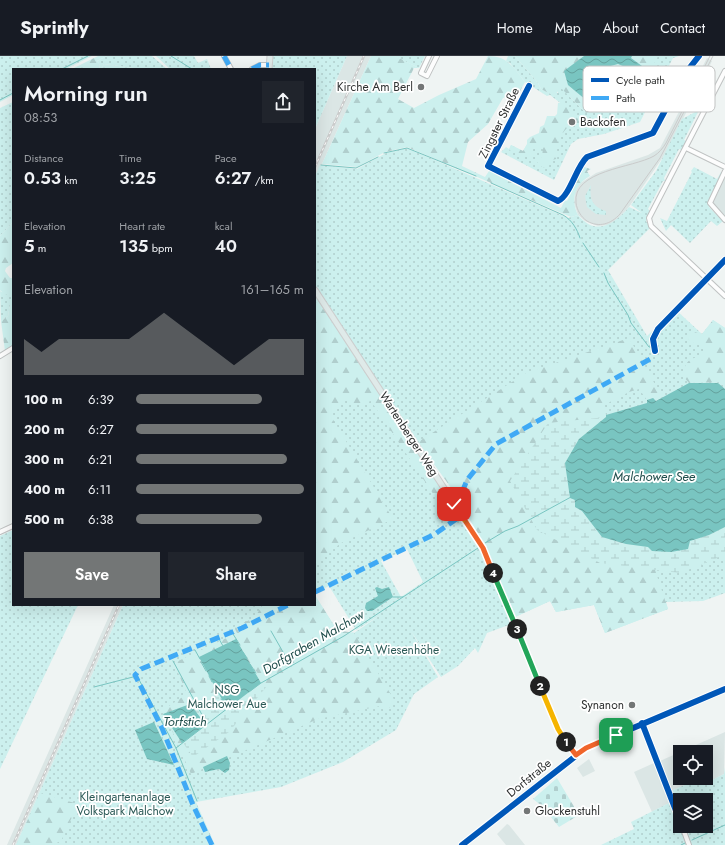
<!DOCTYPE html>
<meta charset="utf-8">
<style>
:root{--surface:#171b24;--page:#20242c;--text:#f1f3f6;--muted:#9ea1a6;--line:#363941;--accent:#737676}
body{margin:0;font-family:Jost,sans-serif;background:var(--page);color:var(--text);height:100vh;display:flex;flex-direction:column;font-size:15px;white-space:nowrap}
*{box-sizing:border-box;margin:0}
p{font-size:13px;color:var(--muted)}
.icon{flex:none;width:22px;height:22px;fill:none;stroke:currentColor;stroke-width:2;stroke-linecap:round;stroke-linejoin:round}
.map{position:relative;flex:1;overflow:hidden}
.side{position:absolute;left:12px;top:12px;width:304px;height:538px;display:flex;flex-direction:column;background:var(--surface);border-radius:0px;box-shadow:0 4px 16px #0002}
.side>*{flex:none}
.fabs{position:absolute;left:673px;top:689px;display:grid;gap:8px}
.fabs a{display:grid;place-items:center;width:40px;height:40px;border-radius:0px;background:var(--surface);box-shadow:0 4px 16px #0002;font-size:20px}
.pin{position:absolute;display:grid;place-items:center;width:34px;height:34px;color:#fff;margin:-17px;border-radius:8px;box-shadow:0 2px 6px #0006}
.km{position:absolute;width:20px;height:20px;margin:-10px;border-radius:50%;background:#222;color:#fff;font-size:11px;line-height:20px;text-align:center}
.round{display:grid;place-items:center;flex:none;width:42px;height:42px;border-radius:0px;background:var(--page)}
.head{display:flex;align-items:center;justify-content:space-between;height:68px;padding:0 12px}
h1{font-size:22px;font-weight:600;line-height:30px}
.metrics{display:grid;grid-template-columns:repeat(3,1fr);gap:6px;height:68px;padding:4px 12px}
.metrics div{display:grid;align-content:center}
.metrics b{font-size:17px;font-weight:600}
.metrics small{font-size:11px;font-weight:400}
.metrics p{font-size:11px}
.chart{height:112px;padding:8px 12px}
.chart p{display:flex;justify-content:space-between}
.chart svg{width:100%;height:72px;margin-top:4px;fill:var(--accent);opacity:.7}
.primary-button{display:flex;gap:8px;margin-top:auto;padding:8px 12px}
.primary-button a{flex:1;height:46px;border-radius:0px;background:var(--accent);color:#fff;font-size:16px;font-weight:600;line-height:46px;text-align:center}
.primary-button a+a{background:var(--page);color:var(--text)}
ul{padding:0 12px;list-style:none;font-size:13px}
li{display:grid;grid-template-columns:64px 48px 1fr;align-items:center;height:30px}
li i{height:10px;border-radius:5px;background:var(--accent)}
header{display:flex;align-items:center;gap:24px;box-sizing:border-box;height:56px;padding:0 20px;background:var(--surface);border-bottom:1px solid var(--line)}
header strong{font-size:19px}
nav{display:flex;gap:22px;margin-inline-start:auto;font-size:14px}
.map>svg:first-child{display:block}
.built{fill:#dbe6e5;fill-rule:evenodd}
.green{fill:url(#green-dots);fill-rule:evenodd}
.forest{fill:url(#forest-firs)}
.wetland{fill:url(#wetland-marsh)}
.cemetery{fill:url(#cemetery-stones)}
.water{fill:url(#water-waves)}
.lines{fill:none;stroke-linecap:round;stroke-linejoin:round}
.stream{stroke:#79c5c1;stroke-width:1}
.minor-casing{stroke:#bfc2c2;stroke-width:6}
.major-casing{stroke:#cccece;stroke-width:7}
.minor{stroke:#fdfdfd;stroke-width:4}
.major{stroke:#dfeae9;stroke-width:5}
.tram{stroke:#cacbcb;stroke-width:1}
.rail-casing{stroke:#cacbcb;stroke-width:2.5}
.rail{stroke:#fff;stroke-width:1;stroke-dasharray:3;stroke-linecap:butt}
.quiet{stroke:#3fa9f5;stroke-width:5;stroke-dasharray:10 5;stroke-linecap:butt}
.cycleway-casing{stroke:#fff;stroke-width:8}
.cycleway{stroke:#0057b8;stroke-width:6}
.split-1-casing{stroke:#fff;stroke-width:8}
.split-2-casing{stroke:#fff;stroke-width:8}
.split-3-casing{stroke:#fff;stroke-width:8}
.split-4-casing{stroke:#fff;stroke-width:8}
.split-5-casing{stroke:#fff;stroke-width:8}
.split-6-casing{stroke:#fff;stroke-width:8}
.split-1{stroke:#f0652b;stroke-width:5}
.split-2{stroke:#f5b400;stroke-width:5}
.split-3{stroke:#22a559;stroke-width:5}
.split-4{stroke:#22a559;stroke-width:5}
.split-5{stroke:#f0652b;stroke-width:5}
.split-6{stroke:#f5b400;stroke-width:5}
.poi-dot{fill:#737676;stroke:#fff;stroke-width:1.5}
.labels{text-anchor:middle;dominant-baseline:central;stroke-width:3.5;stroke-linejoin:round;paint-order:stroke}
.poi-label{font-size:12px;fill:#303232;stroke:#fff;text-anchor:end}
.street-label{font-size:12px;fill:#303232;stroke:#fff}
.park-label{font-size:12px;fill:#2c5a57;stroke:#fff}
.water-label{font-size:13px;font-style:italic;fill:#204e4c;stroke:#fff}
.key{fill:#fff;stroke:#c1c2c2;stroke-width:1}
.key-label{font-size:11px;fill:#303232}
</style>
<header>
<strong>Sprintly</strong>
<nav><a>Home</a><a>Map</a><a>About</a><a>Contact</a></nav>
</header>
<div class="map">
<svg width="725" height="789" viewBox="0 0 725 789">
<defs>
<pattern id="green-dots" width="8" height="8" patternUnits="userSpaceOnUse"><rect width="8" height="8" fill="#ccf0ee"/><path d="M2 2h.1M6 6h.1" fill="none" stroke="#b0cecd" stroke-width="1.8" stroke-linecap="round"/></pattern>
<pattern id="forest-firs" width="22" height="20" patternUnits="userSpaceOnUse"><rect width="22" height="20" fill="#ccf0ee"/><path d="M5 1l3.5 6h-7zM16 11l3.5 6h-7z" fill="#b0cecd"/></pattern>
<pattern id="wetland-marsh" width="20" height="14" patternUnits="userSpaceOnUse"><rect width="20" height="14" fill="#ccf0ee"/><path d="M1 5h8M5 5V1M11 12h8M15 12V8" fill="none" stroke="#b0cecd"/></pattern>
<pattern id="cemetery-stones" width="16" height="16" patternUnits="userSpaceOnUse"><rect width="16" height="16" fill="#ccf0ee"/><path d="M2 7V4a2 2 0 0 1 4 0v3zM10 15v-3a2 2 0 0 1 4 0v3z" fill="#b0cecd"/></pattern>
<pattern id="water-waves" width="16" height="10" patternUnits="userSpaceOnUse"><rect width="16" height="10" fill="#79c5c1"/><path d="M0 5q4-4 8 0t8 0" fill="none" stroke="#64a19d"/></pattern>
</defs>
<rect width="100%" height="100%" fill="#eff4f3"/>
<path class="built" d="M347 0H371L322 108 315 120V73Z
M707 2 712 5 667 95 629 151 617 164 609 169 598 170 585 165 578 159 574 147 575 136 579 128 596 117 648 99 660 92Z
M724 123H725V161L713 147Z
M114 549H123L16 789H7Z
M725 676 724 718 702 729 698 723 671 735 660 705ZM680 696H706V722H680Z
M589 703 595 715 583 721 577 712Z
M654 707 657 710 671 746 652 756 634 716Z
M507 768 509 769 525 789H506L497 778Z"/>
<path class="green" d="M0 0H92L66 13H13V39L0 46Z
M107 0H152L167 13H141L104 8 101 13H99L100 9 97 5Z
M156 0H194L198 7 207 3 211 13H170Z
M272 0H347L315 73V13H271Z
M394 0H425L419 12Z
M508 0H515L538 27 541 33 549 37H558V35L560 0H679L673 2 640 66 604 78 578 83 571 88 554 124 501 96 506 91 509 93 511 89 523 95 531 82 549 90 563 49 550 39 547 40 525 26 510 7 506 5ZM649 25 623 36 613 53 608 54 602 50 586 57 570 41Z
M13 46V166L0 180V52Z
M699 54 684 84 686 85 681 94 679 93 664 122 665 125H663L648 153 650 155 646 165 650 172 608 214 647 280 675 253 702 278 713 264 725 272V537L703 545 666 546 668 553 605 577 594 549 556 556 550 545 515 561 489 498 446 369 410 392 480 493 511 568 487 577 478 597 475 592 458 610 441 621 411 575 438 621 414 638 396 674 343 706 281 731 196 746 215 789H16L123 549H315V540L342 582 353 576 354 577 379 560 356 574 329 530 315 537V120L320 109 357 113 386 97 407 92 568 162 578 159C596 181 615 168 629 151L642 157 631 149 656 115 682 63ZM407 493 423 526 401 541 381 505Z
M694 111 717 123 721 116 722 117 708 145 709 151 723 165 717 170 711 165 690 187 671 169 666 175 660 162 667 165 692 116 691 115Z
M591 129C589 142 592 151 606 155V159L596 158 587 151 585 140Z
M0 234 1 236 13 237V249H10L8 260 1 265Z
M13 474V549H78L0 713V480Z
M725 711V789H601L634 773 631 766 675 744 671 735 698 723 702 729 724 718ZM680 744H706V770H680Z"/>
<path class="forest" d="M98 0H107L97 5 100 9 99 13H72Z
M371 0H395L419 12H414L412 16 398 43 414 52 439 39 476 23 488 0C508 0 514 12 525 26L519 37 517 36 503 42 488 68 468 86 462 110 485 121 489 115 561 152 565 144 567 145 584 111 591 113 587 115 590 120C575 128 570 143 578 159L571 161 407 91 385 96 357 111 322 108Z
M515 0H658L652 12V24L623 36 613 53 608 54 602 51 586 57 561 32 554 40 541 33 538 27Z
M104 8 141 13H101Z
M563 46 578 63 579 68 576 69 573 67C559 77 557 88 556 103L552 104 548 110 543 112 536 105V102L542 101 543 92 536 91 532 94 531 99 524 101 509 94 511 89 523 95 527 88V84L530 81 539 77 540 71 544 69 547 60H555L557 58 558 47Z
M13 166V207L6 212 5 215 10 222H13V237L5 239 0 234V180Z
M315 240 453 449 444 454 371 345 355 349 345 344 329 357 393 463 341 487 315 507Z
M10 248 13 249V290L5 295 1 265 8 260Z
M713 264 725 272V326L689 327 683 320C685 307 688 302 700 301L705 295 702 290 695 288 689 284 687 278 690 275 702 278Z
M629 282 662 341 656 345 653 342 647 344 639 333 629 336 604 349 606 359 652 495 655 514 668 553 605 577 594 549 556 556 550 545 515 561 489 498 454 436 418 386 526 317Z
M315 539 337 574 354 577 396 647 389 652 380 650 318 663 191 718 163 654 187 638 174 607 237 577 234 571 254 562 263 549H315Z
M40 737 78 748 61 785 51 789H16Z"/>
<path class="wetland" d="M606 361 579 383 566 421 571 438 576 444 575 451C589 459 591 471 601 480 605 483 613 484 618 486 654 496 693 487 725 471V499L680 517 600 507 537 474 510 425 548 367Z
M254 612 267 630 229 676 193 701 167 664Z"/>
<path class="cemetery" d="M557 722 579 759 559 771 542 750 533 743Z"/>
<path class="water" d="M584 0H632L631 2 642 10 639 17 618 8 607 11H599L595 36 586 44 568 29 564 15Z
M689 327H718L725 333V471L709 479 690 485 688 493 671 496 652 495 648 491 626 488 602 481 582 455 575 451V444L570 442 565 407 579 383 606 361V359L647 347V344L653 342 656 345Z
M377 531 382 533 389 531 393 541 372 555H367L365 552 366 547 378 540 375 532Z
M236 583 261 627 227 653 199 601Z
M190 648 206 669 182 687 163 658Z
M154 666 174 709 147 703 135 674Z
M227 700 230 707 229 714 225 717 219 713 205 716 203 711Z"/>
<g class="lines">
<path class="stream" d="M171 0 192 13
M62 13 88 0
M0 44 13 37
M384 97 407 92 476 120
M321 109 356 112 378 101
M491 127 563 159C572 164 577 173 580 182
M583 187 599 211
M604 217 608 227 628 259 631 267 649 291H651
M485 487 505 475 518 470 571 441
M393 541H403L478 492
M271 575 291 610
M233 578 240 589
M219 583 223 590
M195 594 200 603
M243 596 247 602
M173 605 207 668
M201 606 206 615
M250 608 256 617
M137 620 176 692 197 745
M209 620 212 626
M94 631 133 621
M216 632 219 638
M249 636 261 627 344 580 403 541
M221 643 225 650
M232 649 237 645
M176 692 228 652
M692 784 725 769
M681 789 685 787"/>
<g class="minor-casing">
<path id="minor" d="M224 0 231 13
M429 0 421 17 427 20 437 0
M252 13 260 9H269
M725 15 649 162 651 170 725 240
M529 30 488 110 558 145C570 140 576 111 587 101L653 77 684 19 699 0
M686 92 725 111
M725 115 710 147 725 164
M655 295 653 283 658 273 725 204
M0 300 13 292
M0 476 13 470
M642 667 680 765
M682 770 689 789"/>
</g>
<g class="major-casing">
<path id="major" d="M269 13 270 0
M315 234 483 492 558 673 576 699
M462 789 586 692 725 633"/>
</g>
<use href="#minor" class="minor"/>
<use href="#major" class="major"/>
<path class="tram" d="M710 0 666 87C663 92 659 97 654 100 633 112 572 114 576 147 577 154 581 161 587 165 599 172 611 168 620 158L660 102 713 0"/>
<g class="rail-casing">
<path id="rail" d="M315 111 364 0
M13 789 119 549"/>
</g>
<use href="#rail" class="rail"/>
<path class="quiet" d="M224 0 231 13
M252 13 260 9H269
M454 448 459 444 467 424 496 388 652 302
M315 536 435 478 462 459
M212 789 193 749 162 672 135 619 141 613 242 572 288 549"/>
<g class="cycleway-casing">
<path id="cycleway" d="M529 30 488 110 558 145C570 140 576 111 587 101L653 77 684 19 699 0
M655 295 653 283 658 273 725 204
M642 667 680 765
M462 789 586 692 725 633"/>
</g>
<use href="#cycleway" class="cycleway"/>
</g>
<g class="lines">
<g class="split-1-casing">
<path id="split-1" d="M566 686 576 699 586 692 616 679"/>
</g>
<g class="split-2-casing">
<path id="split-2" d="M540 630 558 673 566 686"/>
</g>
<g class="split-3-casing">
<path id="split-3" d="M517 573 540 630"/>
</g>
<g class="split-4-casing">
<path id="split-4" d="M493 517 517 573"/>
</g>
<g class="split-5-casing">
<path id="split-5" d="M464 463 483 492 493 517"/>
</g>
<g class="split-6-casing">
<path id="split-6" d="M454 448 464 463"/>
</g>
<use href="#split-1" class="split-1"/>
<use href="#split-2" class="split-2"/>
<use href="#split-3" class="split-3"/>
<use href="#split-4" class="split-4"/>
<use href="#split-5" class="split-5"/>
<use href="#split-6" class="split-6"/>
</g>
<g class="poi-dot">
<circle cx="421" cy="31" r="4"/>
<circle cx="572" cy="66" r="4"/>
<circle cx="632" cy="649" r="4"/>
<circle cx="527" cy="755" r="4"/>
</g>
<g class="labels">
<g class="poi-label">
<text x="413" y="31">Kirche Am Berl</text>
<text x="580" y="66" text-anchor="start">Backofen</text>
<text x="624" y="649">Synanon</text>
<text x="535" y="755" text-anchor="start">Glockenstuhl</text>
</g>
<g class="street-label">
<text transform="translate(499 67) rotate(-64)">Zingster Straße</text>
<text transform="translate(409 378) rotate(57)">Wartenberger Weg</text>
<text transform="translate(529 722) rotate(-39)">Dorfstraße</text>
</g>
<g class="park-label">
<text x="394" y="594">KGA Wiesenhöhe</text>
<text x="227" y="634">NSG<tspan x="227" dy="14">Malchower Aue</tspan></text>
<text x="125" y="741">Kleingartenanlage<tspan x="125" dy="14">Volkspark Malchow</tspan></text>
</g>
<g class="water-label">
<text x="654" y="420">Malchower See</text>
<text transform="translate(313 586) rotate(-30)">Dorfgraben Malchow</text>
<text x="185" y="665">Torfstich</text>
</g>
</g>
<rect x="583" y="10" width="132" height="46" rx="6" class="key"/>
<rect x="591" y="22" width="18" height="4" fill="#0057b8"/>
<rect x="591" y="40" width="18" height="4" fill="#3fa9f5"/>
<g class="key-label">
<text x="616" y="28">Cycle path</text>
<text x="616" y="46">Path</text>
</g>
</svg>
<div class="fabs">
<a><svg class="icon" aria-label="locate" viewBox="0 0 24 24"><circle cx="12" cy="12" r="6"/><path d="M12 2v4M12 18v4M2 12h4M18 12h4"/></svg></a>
<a><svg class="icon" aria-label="layers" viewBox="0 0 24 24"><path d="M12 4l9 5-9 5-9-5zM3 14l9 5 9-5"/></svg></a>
</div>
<div class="pin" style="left:616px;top:679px;background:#1e9e55"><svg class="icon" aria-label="arrive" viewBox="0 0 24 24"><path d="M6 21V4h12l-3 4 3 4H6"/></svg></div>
<div class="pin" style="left:454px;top:448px;background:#d93025"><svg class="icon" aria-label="check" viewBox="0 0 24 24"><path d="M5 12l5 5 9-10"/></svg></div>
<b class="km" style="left:566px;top:686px">1</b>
<b class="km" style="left:540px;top:630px">2</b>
<b class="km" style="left:517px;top:573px">3</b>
<b class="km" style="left:493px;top:517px">4</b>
<section class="side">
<div class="head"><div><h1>Morning run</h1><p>08:53</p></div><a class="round"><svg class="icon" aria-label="share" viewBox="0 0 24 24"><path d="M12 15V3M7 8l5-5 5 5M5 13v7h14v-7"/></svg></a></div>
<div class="metrics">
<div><p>Distance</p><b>0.53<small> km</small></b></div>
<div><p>Time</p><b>3:25</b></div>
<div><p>Pace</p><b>6:27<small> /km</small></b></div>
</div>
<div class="metrics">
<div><p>Elevation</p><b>5<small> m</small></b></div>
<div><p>Heart rate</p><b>135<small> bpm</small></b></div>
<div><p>kcal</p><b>40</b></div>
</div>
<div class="chart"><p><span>Elevation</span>161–165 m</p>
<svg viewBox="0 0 160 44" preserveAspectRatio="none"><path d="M0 44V22L10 30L20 22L30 22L40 22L50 22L60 22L70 14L80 6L90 14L100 22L110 30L120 38L130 30L140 22L150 22L160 22V44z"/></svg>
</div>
<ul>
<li><b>100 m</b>6:39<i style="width:75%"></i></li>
<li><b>200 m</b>6:27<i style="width:84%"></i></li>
<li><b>300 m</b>6:21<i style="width:90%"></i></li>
<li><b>400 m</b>6:11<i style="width:100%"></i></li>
<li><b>500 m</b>6:38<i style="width:75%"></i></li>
</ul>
<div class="primary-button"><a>Save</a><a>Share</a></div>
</section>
</div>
